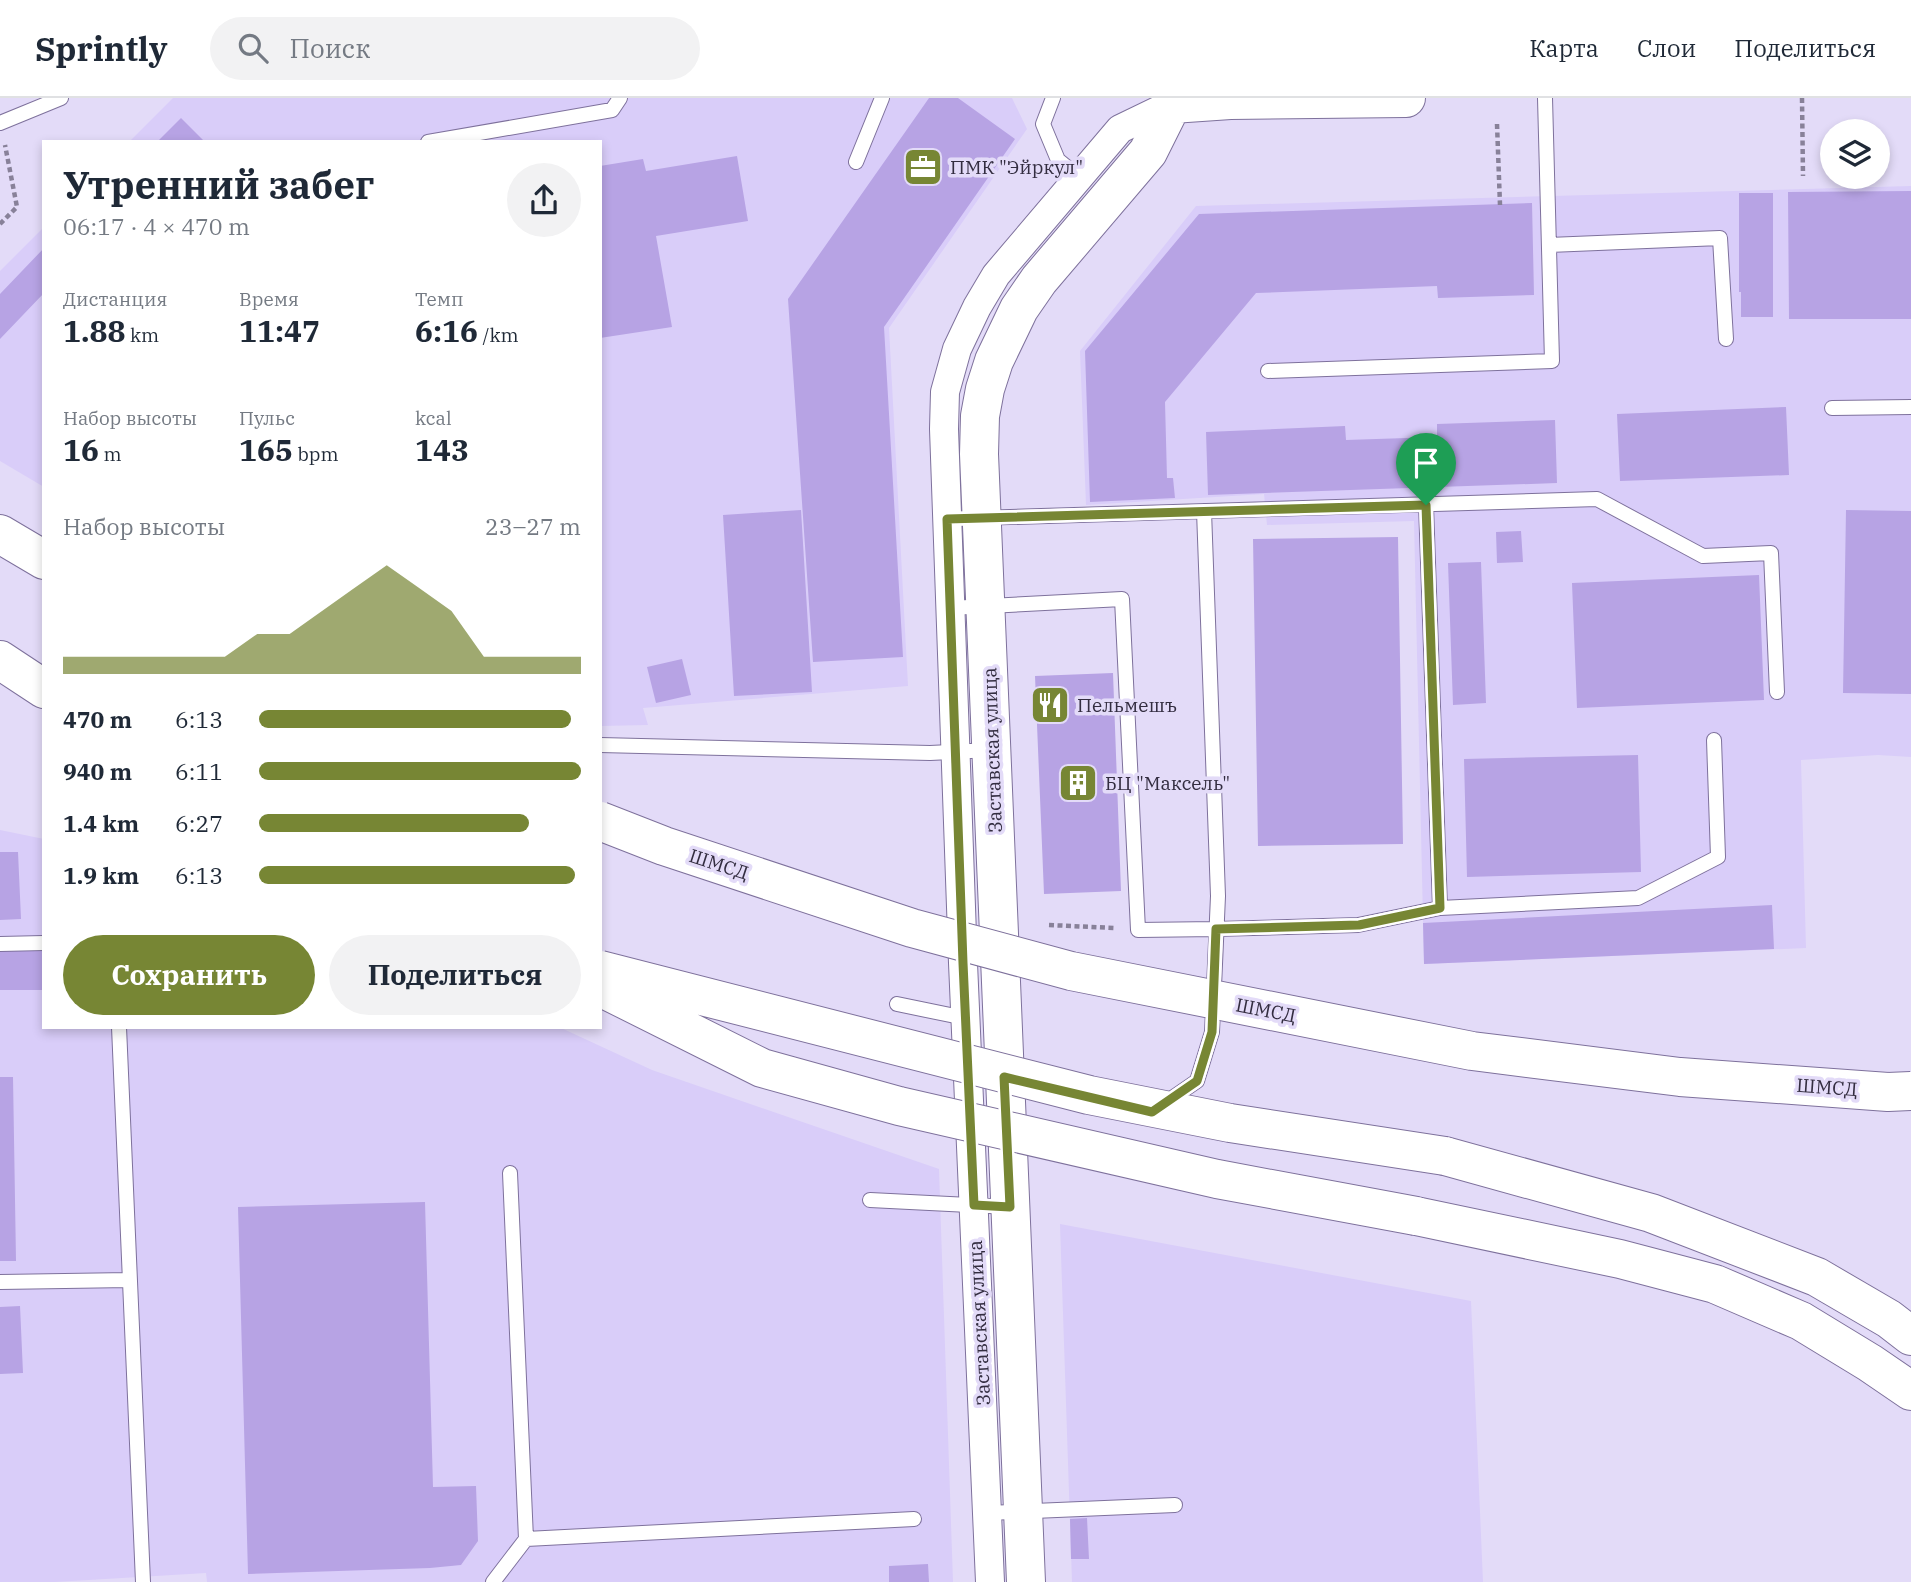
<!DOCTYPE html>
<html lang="ru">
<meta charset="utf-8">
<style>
:root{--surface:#fff;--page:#f2f2f3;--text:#1f2937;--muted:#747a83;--line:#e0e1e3;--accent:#778634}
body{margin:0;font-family:"IBM Plex Serif",serif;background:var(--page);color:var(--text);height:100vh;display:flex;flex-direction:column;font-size:26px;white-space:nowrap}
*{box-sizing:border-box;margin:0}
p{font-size:23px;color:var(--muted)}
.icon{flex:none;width:38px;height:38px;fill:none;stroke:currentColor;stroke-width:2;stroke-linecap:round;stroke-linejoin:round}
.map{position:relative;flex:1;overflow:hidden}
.drawer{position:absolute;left:42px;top:42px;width:560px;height:889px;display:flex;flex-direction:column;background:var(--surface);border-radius:0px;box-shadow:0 4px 10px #0003}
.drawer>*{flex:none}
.controls{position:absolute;left:1820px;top:21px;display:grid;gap:14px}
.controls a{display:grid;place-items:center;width:70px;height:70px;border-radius:50%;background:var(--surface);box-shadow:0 4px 10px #0003;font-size:35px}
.pin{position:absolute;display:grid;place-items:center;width:60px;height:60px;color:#fff;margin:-72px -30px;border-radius:50% 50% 50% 0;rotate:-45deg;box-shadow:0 0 7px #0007}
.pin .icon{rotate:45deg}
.round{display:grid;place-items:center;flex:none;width:74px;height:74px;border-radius:37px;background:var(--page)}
.head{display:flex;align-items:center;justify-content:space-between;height:119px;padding:0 21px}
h1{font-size:38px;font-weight:800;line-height:52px}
.stats{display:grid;grid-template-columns:repeat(3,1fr);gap:10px;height:119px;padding:7px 21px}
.stats div{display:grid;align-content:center}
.stats b{font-size:30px;font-weight:800}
.stats small{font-size:19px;font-weight:400}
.stats p{font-size:19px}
.chart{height:196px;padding:14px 21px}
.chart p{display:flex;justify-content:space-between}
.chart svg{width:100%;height:126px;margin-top:7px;fill:var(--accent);opacity:.7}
.action{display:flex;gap:14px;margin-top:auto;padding:14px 21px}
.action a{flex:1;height:80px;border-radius:42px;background:var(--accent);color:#fff;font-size:28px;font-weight:800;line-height:80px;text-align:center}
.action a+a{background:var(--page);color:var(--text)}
ul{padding:0 21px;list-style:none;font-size:23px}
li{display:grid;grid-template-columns:112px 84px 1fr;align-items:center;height:52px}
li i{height:18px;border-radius:9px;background:var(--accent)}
header{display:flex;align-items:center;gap:42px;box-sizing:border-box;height:98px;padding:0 35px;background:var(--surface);border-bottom:2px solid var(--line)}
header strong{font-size:33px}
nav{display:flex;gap:38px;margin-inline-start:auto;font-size:24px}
.search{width:490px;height:63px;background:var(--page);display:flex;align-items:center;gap:18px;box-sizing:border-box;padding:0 24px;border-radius:38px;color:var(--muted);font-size:26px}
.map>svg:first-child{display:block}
.built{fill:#d9cdf9}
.building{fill:#b7a3e4}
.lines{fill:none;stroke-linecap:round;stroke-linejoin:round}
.lane-casing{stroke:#7e719c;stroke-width:16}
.street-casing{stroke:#7e719c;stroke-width:30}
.secondary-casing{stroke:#7e719c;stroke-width:40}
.primary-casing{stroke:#7e719c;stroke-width:40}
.path{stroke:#888199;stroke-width:4.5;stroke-dasharray:5 3.5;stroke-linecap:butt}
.lane{stroke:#fff;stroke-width:14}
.street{stroke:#fff;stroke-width:28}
.secondary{stroke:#fff;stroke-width:38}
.primary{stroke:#fff;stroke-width:38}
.primary-bridge-casing{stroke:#7e719c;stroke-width:40;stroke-linecap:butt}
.primary-bridge{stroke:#fff;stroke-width:38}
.route-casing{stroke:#fff;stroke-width:14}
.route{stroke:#778634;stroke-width:9}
.labels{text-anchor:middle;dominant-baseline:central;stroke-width:7;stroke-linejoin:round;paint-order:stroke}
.poi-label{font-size:19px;fill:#332d40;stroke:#e3dbf8;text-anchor:start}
.street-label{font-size:19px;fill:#332d40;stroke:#e3dbf8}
</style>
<header>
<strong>Sprintly</strong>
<div class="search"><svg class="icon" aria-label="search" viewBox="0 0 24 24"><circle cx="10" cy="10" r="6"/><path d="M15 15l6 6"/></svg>Поиск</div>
<nav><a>Карта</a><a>Слои</a><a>Поделиться</a></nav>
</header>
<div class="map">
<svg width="1911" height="1484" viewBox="0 0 1911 1484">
<rect width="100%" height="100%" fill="#e3dbf8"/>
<path class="built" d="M173 0H1012L1027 31 889 230 908 588 643 610 648 627 600 628V44H129Z
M1911 88V659L1878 657 1801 662 1806 850 1424 866 1414 423 1267 427 1264 396 1086 407 1080 253 1196 108Z
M44 129V389L0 363V173Z
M0 732 44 741V929H559L652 972 939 1071 953 1484H207L206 1475 55 1484H0Z
M1060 1126 1471 1203 1483 1484H1072Z"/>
<path class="building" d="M929 0H958L1015 41 884 229 903 559 813 564 788 201Z
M181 20 205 44H157Z
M737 58 748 123 656 138 672 229 600 240V68L643 61 646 73Z
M1911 93V221H1789L1788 94Z
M1739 95H1773V219H1741V194H1739Z
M1532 105 1534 197 1438 200 1437 188 1256 195 1165 304 1167 380H1173L1175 400 1090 404 1085 253 1199 116Z
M44 150V195L0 241V196Z
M1786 309 1789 377 1620 383 1617 316Z
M1555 322 1557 385 1208 397 1206 334 1345 328 1346 342 1437 339V326Z
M801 412 812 594 734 598 723 417Z
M1846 412 1911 413V596L1843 595Z
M1521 433 1523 464 1497 465 1496 434Z
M1398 439 1403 746 1258 748 1253 441Z
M1481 464 1486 605 1453 607 1448 465Z
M1759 477 1764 602 1577 610 1572 485Z
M682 561 691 597 656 605 647 569Z
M1113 575 1121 793 1044 796 1035 578Z
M1638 657 1641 774 1467 779 1464 661Z
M0 754H18L21 821 0 822Z
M1772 807 1774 851 1424 866 1423 825Z
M44 847V892H0V848Z
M0 979H13L16 1163H0Z
M425 1104 433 1389 476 1388 478 1443 461 1467 430 1470 248 1476 238 1109Z
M20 1208 23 1275 0 1276V1209Z
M1087 1420 1089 1461H1071L1070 1421Z
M928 1466 929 1484H889V1468Z"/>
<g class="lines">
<g class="lane-casing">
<path id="lane" d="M1053 0 1043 26 1058 62 1079 79
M0 25 61 0
M428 44 612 12 620 0
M856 64 882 0
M1549 147 1720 140 1726 241
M1268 273 1552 263 1545 0
M1832 310 1911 309
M1426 407 1440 810
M947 421 1597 401 1703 458 1771 455 1777 594
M950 510 1122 501 1138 832 1216 831 1358 827 1440 810 1638 800 1718 759 1714 642
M600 647 930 655 991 652
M0 846 44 845
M897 906 965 920
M119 929 143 1484
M1165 1005 1197 983 1212 934 1218 798 1204 413
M510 1075 526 1441 914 1421
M870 1102 1009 1109
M0 1184 129 1182
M987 1415 1175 1407
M493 1484 526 1441"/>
</g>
<g class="street-casing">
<path id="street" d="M990 1484 963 865 944 331 945 294 957 251 977 209 996 177 1120 31 1172 6 1171 0"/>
</g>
<g class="secondary-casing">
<path id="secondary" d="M1026 1484 979 356 980 318 985 291 994 263 1019 211 1039 182 1148 54 1172 6 1230 2 1406 0"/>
</g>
<g class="primary-casing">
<path id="primary" d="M0 436 44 462
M0 562 44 591
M1445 1058 1651 1115 1817 1179 1889 1221 1911 1238
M1416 1118 1620 1161 1715 1186 1801 1223 1870 1265 1911 1293"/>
</g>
<path class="path" d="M1802 0 1803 78
M1497 26 1500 107
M0 126 17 109 5 47
M1049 827 1114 830"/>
<use href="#lane" class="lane"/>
<use href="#street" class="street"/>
<use href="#secondary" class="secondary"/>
<use href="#primary" class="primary"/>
<g class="primary-bridge-casing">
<path id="primary-bridge" d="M600 723 664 748 912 830 1071 873 1472 953 1680 979 1888 994 1911 993
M600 872 1089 997 1230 1025 1445 1058
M600 889 762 970 899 1008 1217 1081 1416 1118"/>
</g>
<use href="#primary-bridge" class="primary-bridge"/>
</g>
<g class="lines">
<g class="route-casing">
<path id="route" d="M1426 407 1440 810 1359 827 1216 831 1212 934 1197 983 1152 1014 1004 979 1010 1109 974 1107 963 865 947 421Z"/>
</g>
<use href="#route" class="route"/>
</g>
<defs>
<g id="office-square" transform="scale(2.0125)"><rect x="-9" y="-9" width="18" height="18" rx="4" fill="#778634" stroke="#e3dbf8"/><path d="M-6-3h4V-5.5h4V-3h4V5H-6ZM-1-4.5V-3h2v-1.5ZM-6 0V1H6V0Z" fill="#fff"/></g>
<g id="restaurant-square" transform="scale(2.0125)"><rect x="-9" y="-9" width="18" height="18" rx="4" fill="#778634" stroke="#e3dbf8"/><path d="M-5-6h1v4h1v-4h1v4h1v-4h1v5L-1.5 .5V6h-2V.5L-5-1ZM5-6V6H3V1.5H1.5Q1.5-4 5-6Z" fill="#fff"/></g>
<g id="building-square" transform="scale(2.0125)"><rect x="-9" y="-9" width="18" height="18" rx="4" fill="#778634" stroke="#e3dbf8"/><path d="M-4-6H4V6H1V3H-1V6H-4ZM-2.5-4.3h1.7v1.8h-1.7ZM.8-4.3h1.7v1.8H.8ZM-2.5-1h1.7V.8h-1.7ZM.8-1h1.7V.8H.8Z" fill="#fff"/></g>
</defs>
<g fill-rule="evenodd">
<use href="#office-square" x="923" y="69"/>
<use href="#restaurant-square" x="1050" y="607"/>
<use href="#building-square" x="1078" y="685"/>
</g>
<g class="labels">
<g class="poi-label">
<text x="950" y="69">ПМК "Эйркул"</text>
<text x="1077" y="607">Пельмешъ</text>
<text x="1105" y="685">БЦ "Максель"</text>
</g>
<g class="street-label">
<text transform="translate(992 652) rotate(-92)">Заставская улица</text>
<text transform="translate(719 766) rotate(18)">ШМСД</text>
<text transform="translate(1266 912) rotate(11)">ШМСД</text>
<text transform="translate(1827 989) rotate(4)">ШМСД</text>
<text transform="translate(979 1225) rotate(-93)">Заставская улица</text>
</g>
</g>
</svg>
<div class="controls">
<a><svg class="icon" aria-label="layers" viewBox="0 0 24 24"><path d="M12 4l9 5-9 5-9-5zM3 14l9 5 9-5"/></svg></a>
</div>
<div class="pin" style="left:1426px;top:407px;background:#1e9e55"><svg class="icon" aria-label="arrive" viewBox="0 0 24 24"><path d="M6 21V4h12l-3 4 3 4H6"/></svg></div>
<section class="drawer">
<div class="head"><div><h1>Утренний забег</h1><p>06:17 · 4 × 470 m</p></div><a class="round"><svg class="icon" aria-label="share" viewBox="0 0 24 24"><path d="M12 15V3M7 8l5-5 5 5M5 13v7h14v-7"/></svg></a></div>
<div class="stats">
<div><p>Дистанция</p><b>1.88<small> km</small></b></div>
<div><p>Время</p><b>11:47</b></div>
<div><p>Темп</p><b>6:16<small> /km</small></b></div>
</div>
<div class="stats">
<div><p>Набор высоты</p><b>16<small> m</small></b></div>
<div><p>Пульс</p><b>165<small> bpm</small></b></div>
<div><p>kcal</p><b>143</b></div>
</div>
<div class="chart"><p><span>Набор высоты</span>23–27 m</p>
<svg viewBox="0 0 160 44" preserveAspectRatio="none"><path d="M0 44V38L10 38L20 38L30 38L40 38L50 38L60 30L70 30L80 22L90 14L100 6L110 14L120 22L130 38L140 38L150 38L160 38V44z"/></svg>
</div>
<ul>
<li><b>470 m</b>6:13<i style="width:97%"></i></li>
<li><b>940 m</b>6:11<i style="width:100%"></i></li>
<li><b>1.4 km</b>6:27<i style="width:84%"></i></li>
<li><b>1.9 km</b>6:13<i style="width:98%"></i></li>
</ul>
<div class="action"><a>Сохранить</a><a>Поделиться</a></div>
</section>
</div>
